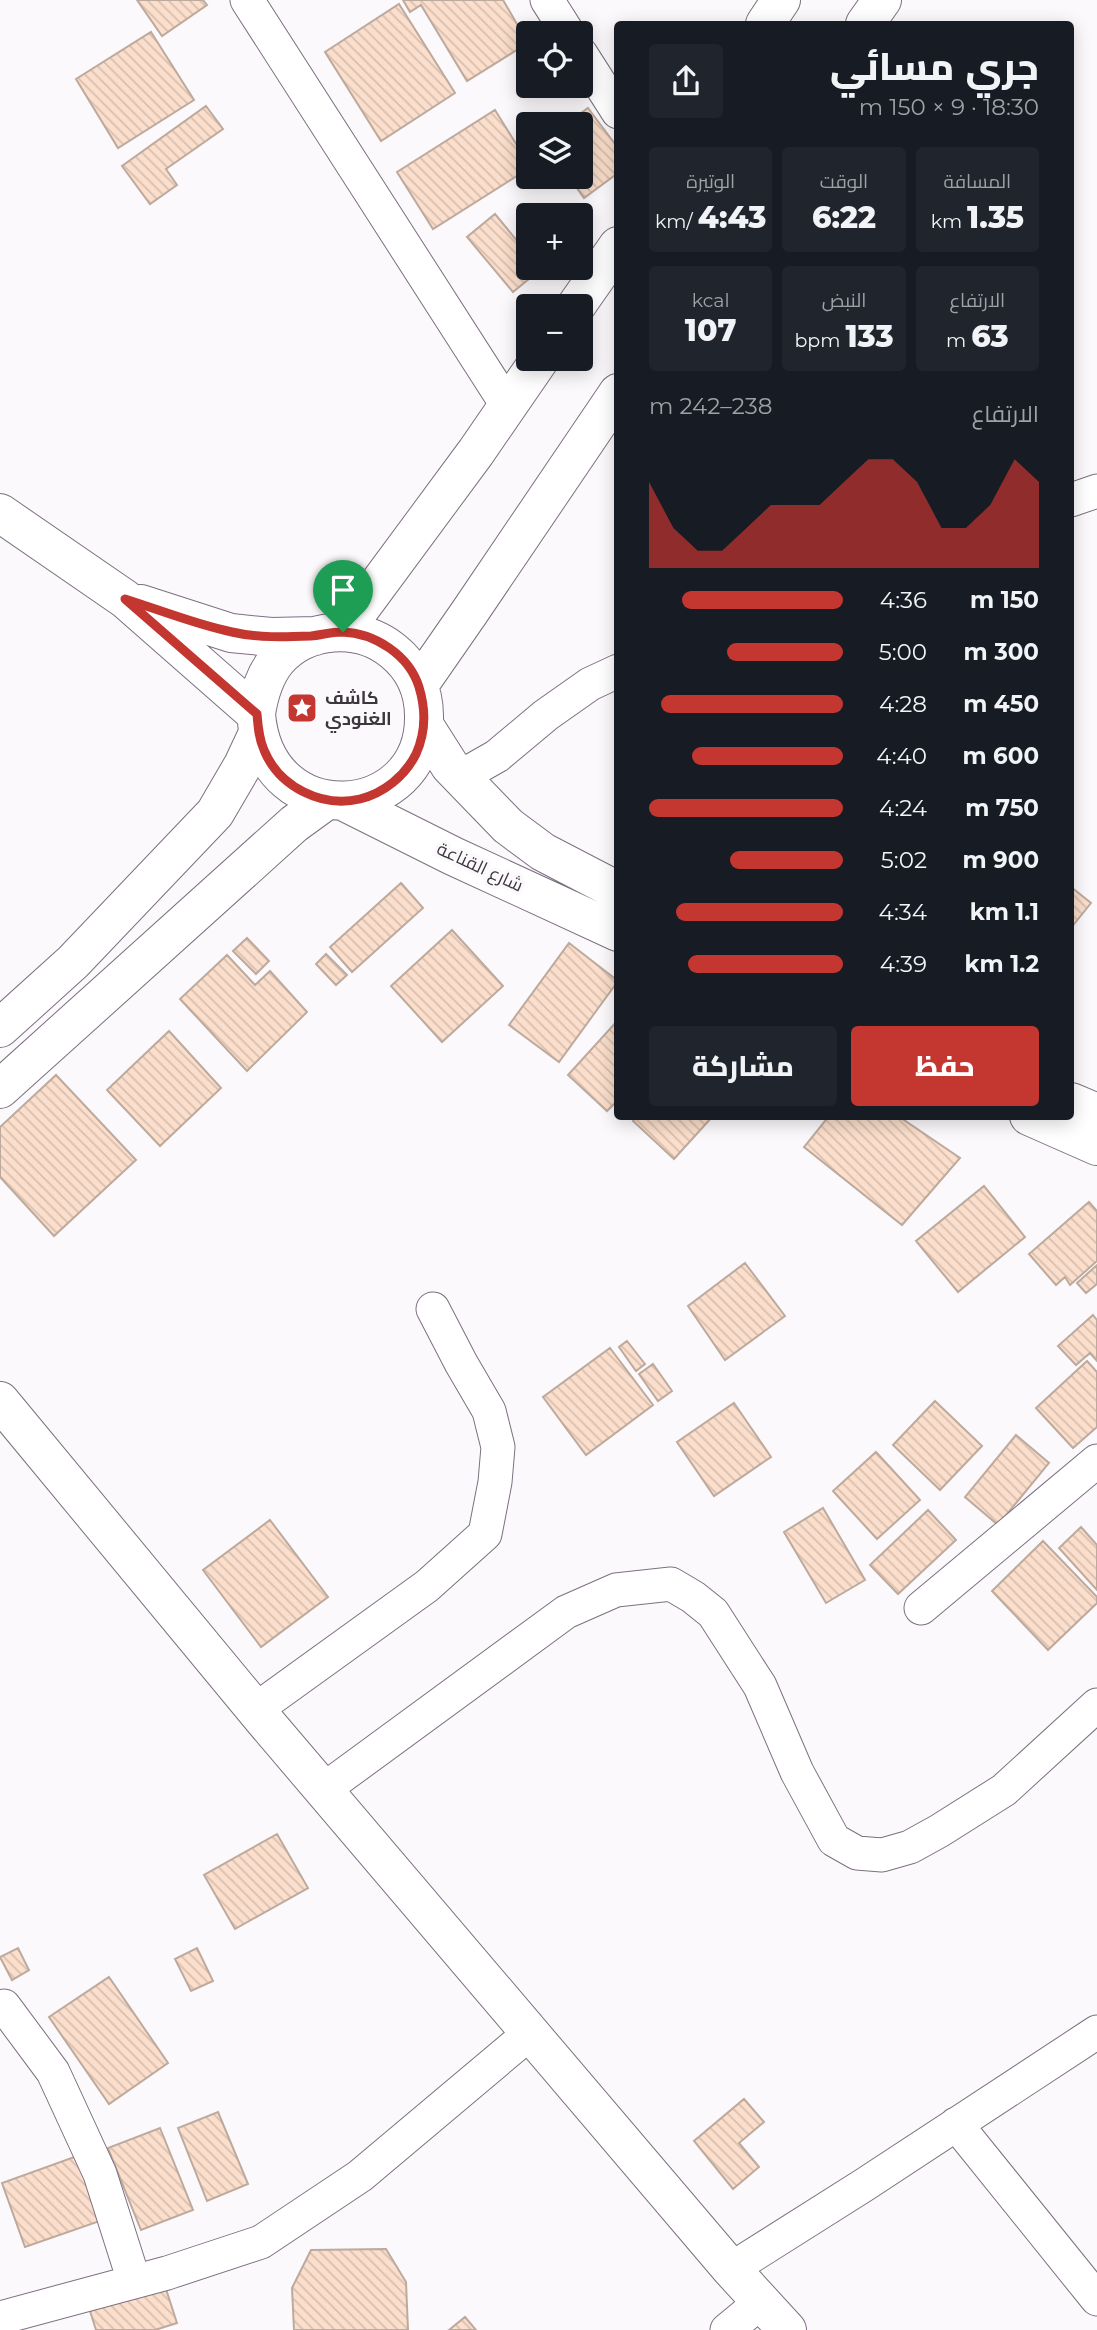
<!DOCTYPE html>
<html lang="ar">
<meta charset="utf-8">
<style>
:root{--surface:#171b24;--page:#20242c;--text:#f1f3f6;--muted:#9ea1a6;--accent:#c43630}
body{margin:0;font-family:Montserrat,Cairo,sans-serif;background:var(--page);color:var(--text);direction:rtl;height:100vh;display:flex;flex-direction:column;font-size:26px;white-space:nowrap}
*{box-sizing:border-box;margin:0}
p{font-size:23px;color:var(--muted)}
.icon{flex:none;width:38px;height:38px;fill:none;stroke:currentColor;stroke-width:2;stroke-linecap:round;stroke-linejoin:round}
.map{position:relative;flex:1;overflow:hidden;direction:ltr}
.drawer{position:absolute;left:614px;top:21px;width:460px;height:1099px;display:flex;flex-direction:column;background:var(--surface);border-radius:7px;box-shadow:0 4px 18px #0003;direction:rtl}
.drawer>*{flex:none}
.fabs{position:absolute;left:516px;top:21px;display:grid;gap:14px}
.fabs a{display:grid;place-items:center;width:77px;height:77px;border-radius:7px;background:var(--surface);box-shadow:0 4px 18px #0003;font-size:35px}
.pin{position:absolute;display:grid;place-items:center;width:60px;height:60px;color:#fff;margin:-72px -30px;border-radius:50% 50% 50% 0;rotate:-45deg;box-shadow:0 0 7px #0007}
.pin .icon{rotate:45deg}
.round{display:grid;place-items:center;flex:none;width:74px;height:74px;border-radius:7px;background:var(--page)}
.summary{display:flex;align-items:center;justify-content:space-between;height:119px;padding:0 35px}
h1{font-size:38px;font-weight:800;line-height:52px}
.stats{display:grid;grid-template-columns:repeat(3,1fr);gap:10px;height:119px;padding:7px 35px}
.stats div{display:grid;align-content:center;border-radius:7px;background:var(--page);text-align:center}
.stats b{font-size:30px;font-weight:800}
.stats small{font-size:19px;font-weight:400}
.stats p{font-size:19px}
.chart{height:196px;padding:14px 35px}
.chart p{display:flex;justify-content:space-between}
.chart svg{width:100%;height:126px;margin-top:7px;fill:var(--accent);opacity:.7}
.cta{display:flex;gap:14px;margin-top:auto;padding:14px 35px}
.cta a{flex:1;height:80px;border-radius:7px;background:var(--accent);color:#fff;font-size:28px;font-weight:800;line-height:80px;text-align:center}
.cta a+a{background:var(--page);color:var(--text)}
ul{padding:0 35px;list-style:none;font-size:23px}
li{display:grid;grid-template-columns:112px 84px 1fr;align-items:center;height:52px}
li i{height:18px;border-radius:9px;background:var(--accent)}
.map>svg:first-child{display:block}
.building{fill:url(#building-back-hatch);stroke:#bdaa9d;stroke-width:2}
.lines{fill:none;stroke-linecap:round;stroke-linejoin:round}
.street-casing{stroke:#7d7080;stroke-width:35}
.secondary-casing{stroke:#7d7080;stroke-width:40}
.street{stroke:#fff;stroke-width:33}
.secondary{stroke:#fff;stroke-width:38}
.route-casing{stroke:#fff;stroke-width:14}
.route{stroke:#c43630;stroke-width:9}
.labels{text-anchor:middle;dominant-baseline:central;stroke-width:7;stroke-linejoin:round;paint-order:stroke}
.poi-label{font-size:18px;font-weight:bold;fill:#3c363d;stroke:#fcf9fd;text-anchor:start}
.street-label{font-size:18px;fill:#3c363d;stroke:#fcf9fd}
</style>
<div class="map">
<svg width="1097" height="2330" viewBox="0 0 1097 2330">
<defs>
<pattern id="building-back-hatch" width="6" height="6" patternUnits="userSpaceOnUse" patternTransform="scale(1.75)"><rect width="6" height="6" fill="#fbdecb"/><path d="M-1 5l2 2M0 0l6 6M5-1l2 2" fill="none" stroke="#d8bfaf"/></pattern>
</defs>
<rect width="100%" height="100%" fill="#fcf9fd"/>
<path class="building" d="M137 0H203L207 5 162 36Z
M403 0H503L528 43 467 81 421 5 410 12Z
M399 4 455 93 381 141 325 52Z
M151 32 194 100 118 148 76 79Z
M206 106 223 129 166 169 177 185 150 204 122 166Z
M588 108 618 148V173L584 198 569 177H581V124H566Z
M495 110 528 163V169L433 229 397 172Z
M495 214 528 254V268L541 269 513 292 467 237Z
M401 883 423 908 352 972 330 947Z
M1071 887 1091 903 1071 928Z
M452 930 503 986 442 1042 391 986Z
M247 938 269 961 256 974 233 951Z
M569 943 618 981 559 1062 509 1025Z
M326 954 347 975 336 985 316 964Z
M227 955 255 985 270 971 307 1012 247 1071 180 999Z
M618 1020V1100L607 1111 568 1075Z
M169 1031 221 1088 160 1146 107 1090Z
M56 1075 136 1160 54 1236 0 1177V1127Z
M637 1116H713L674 1159 633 1121Z
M829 1116H898L960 1158 902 1225 804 1147Z
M984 1186 1025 1237 958 1292 916 1241Z
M1089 1202 1097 1211V1261L1070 1285 1065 1277 1056 1285 1029 1254Z
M745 1263 785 1316 725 1360 688 1306Z
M1097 1265V1284L1086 1293 1077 1283Z
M1093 1315 1097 1320V1361L1090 1353 1076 1365 1058 1346Z
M627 1341 645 1364 636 1371 619 1347Z
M610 1348 653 1405 586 1455 543 1397Z
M1087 1361 1097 1372V1427L1073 1448 1036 1408Z
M653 1364 672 1391 658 1401 639 1374Z
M935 1401 982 1446 940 1490 893 1445Z
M734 1403 771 1457 714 1496 677 1442Z
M1016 1435 1049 1463 998 1525 965 1497Z
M876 1452 920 1500 877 1539 833 1491Z
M823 1508 865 1580 826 1603 784 1532Z
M928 1510 956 1540 898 1594 870 1565Z
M270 1520 328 1597 261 1647 203 1570Z
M1081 1527 1097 1545V1590L1059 1548Z
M1043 1541 1097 1597V1603L1048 1650 992 1591Z
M277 1834 308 1888 235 1929 204 1875Z
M18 1948 29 1970 12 1980 0 1957Z
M197 1948 213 1981 191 1991 175 1959Z
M109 1977 168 2063 109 2104 49 2017Z
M744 2099 764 2122 739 2143 759 2167 733 2189 694 2141Z
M218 2112 248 2184 207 2201 178 2128Z
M160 2128 193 2210 141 2230 108 2148Z
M77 2156 100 2221 25 2247 2 2183Z
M386 2249 406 2282 408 2330H294L292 2288 311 2250Z
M165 2286 177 2323 155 2330H96L90 2311Z
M465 2317 476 2330H449Z"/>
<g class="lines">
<g class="street-casing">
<path id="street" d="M247 0 507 405
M547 0 568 33
M581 54 618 112
M1071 500 1097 491
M460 777 497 756 546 715 590 684 618 671
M921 1608 1097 1461
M255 1710 427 1586 485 1534 495 1482 498 1447 489 1411 461 1363 433 1309
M323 1790 566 1612 616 1590 671 1584 693 1597 713 1613 760 1686 797 1772 834 1840 857 1853 882 1855 910 1847 939 1831 1004 1790 1097 1705
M4 2006 53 2072 100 2174 134 2281
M956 2124 1097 2299
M731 2269 864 2185 1097 2032
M0 2318 167 2273 261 2242 360 2176 530 2033
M727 2330 761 2302"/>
</g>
<g class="secondary-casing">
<path id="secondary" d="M765 24 781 0
M865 24 882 0
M576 306 618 246
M0 513 125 599 256 714C266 836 426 822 424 716 424 690 413 667 393 651 359 623 306 627 277 660 264 676 259 694 256 714
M141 604 231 633 271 637 315 636
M343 632 476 452 540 359
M419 685 469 613 618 393
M424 725 450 766 508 826 543 852 618 891
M343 801 453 856 618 932
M0 1028 73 962 215 813 243 765 258 733
M0 1089 294 824 327 800
M1071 1102 1097 1113
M1029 1116 1097 1146
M0 1401 263 1719 731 2269 787 2330"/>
</g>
<use href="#street" class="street"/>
<use href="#secondary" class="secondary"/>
</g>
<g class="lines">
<g class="route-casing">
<path id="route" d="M125 599C160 610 197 625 232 632 257 638 285 637 311 636 321 635 331 632 342 632 375 633 409 655 419 687 426 710 426 732 416 754 405 776 384 793 360 799 322 808 279 787 264 750 259 739 258 727 257 714Z"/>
</g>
<use href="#route" class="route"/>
</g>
<defs>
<g id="sight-square" transform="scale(1.575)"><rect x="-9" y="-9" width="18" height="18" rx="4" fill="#c43630" stroke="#fcf9fd"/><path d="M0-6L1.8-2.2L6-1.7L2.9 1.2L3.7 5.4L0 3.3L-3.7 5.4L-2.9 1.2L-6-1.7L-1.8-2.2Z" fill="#fff"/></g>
</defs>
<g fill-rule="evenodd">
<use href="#sight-square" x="302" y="708"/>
</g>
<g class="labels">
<g class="poi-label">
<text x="325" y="698">كاشف<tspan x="325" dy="21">الغنودي</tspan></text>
</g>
<g class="street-label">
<text transform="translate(480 867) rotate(25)">شارع القناعة</text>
</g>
</g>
</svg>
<div class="fabs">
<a><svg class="icon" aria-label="locate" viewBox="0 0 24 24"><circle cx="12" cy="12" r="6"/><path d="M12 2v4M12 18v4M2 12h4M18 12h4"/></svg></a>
<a><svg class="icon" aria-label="layers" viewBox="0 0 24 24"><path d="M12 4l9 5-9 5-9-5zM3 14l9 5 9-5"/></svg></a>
<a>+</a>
<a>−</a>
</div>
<div class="pin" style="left:343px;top:632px;background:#1e9e55"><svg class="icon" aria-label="arrive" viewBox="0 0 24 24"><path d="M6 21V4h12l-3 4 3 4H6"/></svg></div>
<section class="drawer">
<div class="summary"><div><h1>جري مسائي</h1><p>18:30 · 9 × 150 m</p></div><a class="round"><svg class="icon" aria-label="share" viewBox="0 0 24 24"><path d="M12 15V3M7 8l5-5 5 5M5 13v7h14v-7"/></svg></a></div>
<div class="stats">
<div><p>المسافة</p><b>1.35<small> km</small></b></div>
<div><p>الوقت</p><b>6:22</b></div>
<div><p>الوتيرة</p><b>4:43<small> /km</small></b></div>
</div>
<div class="stats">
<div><p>الارتفاع</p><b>63<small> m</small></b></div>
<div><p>النبض</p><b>133<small> bpm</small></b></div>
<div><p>kcal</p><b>107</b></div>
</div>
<div class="chart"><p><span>الارتفاع</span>238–242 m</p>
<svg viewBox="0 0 160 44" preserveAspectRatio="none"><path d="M0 44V14L10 30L20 38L30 38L40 30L50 22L60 22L70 22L80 14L90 6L100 6L110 14L120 30L130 30L140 22L150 6L160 14V44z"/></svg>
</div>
<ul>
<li><b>150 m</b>4:36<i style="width:83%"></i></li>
<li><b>300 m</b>5:00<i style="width:60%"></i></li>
<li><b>450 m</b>4:28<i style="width:94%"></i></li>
<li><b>600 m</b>4:40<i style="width:78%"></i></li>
<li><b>750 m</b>4:24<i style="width:100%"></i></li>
<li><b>900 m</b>5:02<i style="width:58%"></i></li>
<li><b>1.1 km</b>4:34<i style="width:86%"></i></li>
<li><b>1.2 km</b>4:39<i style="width:80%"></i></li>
</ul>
<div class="cta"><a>حفظ</a><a>مشاركة</a></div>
</section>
</div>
